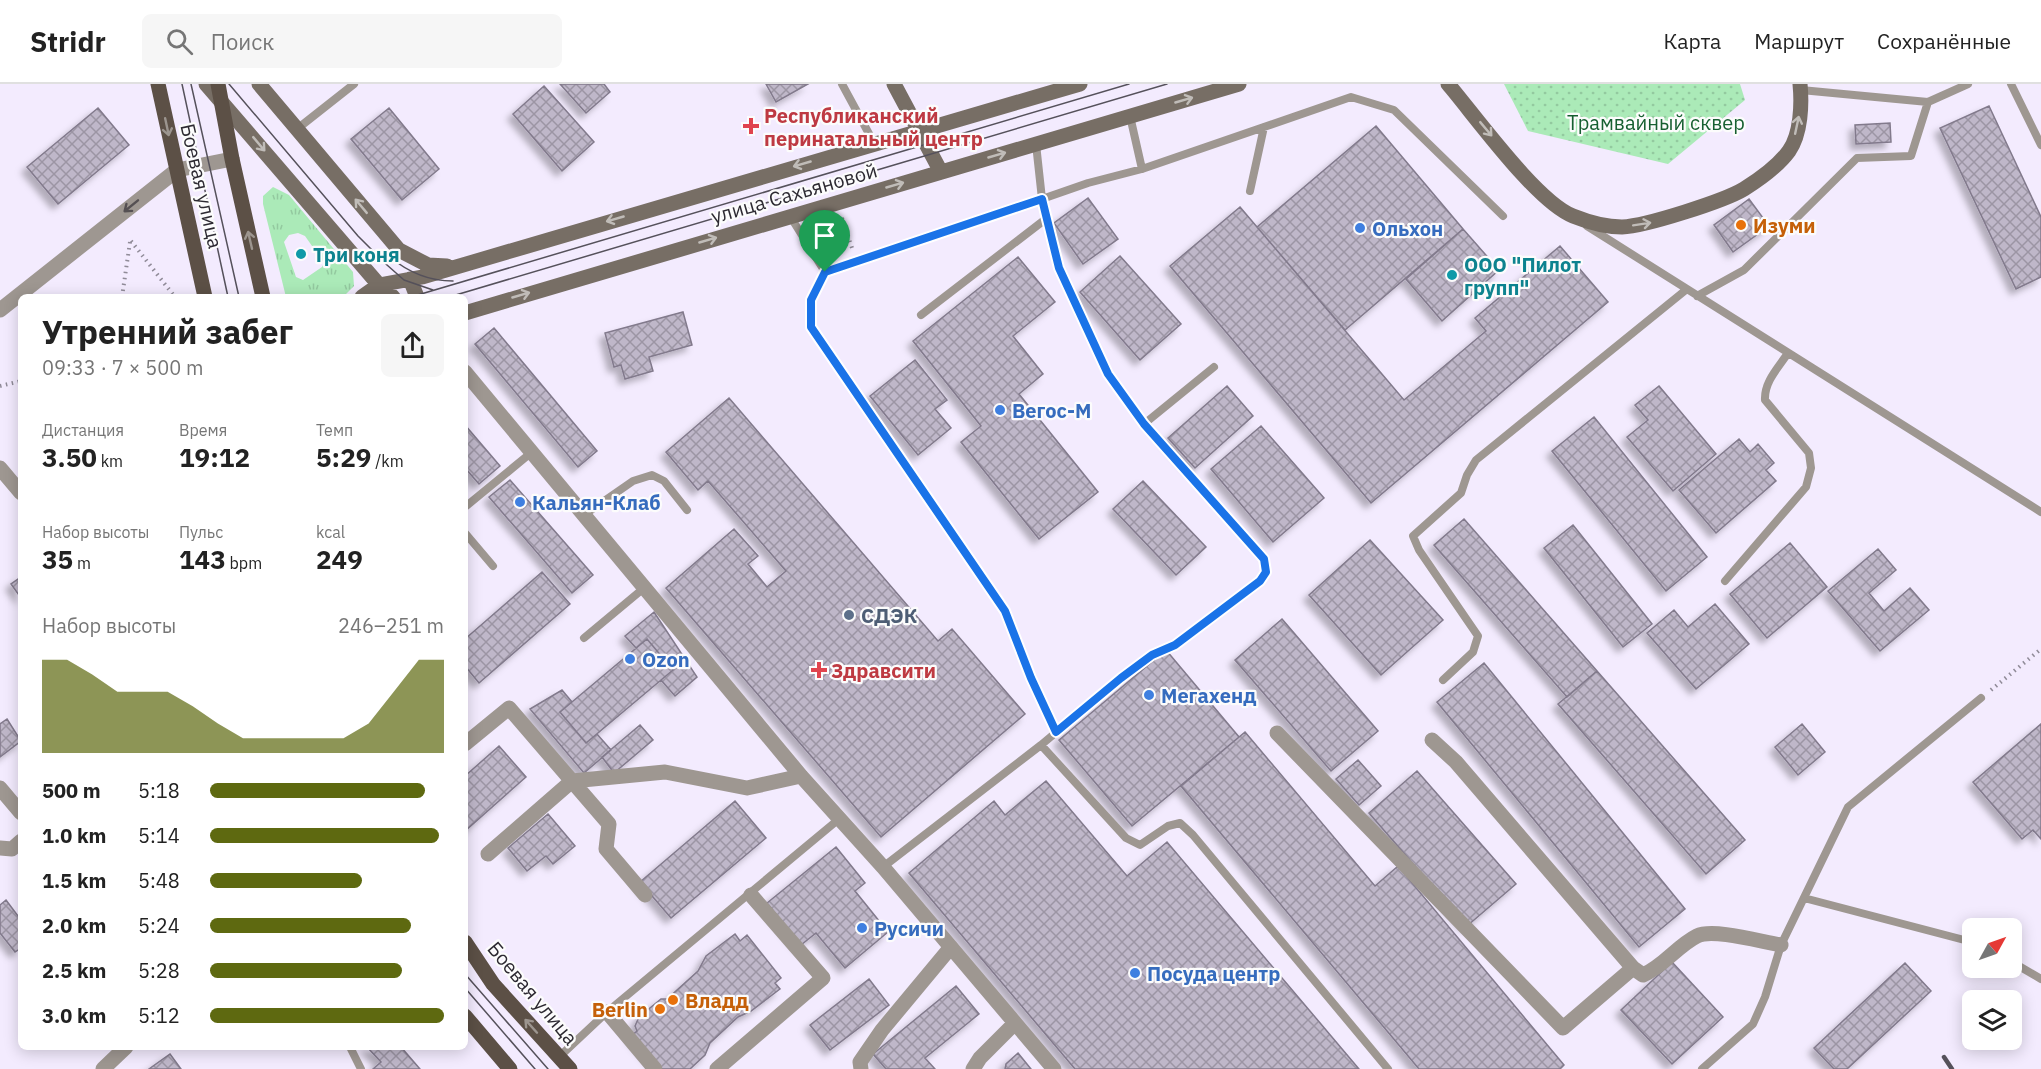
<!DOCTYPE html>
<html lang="ru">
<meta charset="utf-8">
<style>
:root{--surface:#fff;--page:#f6f6f6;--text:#222;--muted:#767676;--line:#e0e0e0;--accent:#5e6910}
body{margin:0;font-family:"IBM Plex Sans",sans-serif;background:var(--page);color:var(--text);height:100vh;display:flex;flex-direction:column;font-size:22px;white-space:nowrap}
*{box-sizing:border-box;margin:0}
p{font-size:20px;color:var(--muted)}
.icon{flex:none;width:33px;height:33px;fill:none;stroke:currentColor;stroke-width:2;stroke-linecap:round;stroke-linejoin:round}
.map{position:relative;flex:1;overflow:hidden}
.drawer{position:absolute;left:18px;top:210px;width:450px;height:756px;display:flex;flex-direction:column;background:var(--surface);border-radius:9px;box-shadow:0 3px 15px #0003}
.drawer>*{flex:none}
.needle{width:39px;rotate:50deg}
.buttons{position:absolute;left:1962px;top:834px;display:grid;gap:12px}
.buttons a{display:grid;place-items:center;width:60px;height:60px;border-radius:9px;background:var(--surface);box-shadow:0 3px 15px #0003;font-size:30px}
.pin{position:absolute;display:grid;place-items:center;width:51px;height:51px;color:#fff;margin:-62px -26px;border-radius:50% 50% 50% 0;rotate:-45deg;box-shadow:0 0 6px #0007}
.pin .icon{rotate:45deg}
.round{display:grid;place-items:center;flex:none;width:63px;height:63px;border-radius:9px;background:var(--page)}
.summary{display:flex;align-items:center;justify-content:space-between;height:102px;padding:0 24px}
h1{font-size:33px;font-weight:800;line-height:45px}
.stats{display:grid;grid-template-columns:repeat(3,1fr);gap:9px;height:102px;padding:6px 24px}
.stats div{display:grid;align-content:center}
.stats b{font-size:26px;font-weight:800}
.stats small{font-size:16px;font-weight:400}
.stats p{font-size:16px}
.chart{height:168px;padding:12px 24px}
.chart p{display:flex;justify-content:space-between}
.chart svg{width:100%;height:108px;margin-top:6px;fill:var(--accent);opacity:.7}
ul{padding:0 24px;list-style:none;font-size:20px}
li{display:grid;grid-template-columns:96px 72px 1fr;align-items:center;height:45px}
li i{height:15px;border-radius:8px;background:var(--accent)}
header{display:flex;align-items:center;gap:36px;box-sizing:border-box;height:84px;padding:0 30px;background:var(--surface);border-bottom:2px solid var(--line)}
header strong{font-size:28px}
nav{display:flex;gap:33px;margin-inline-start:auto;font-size:21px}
.search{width:420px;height:54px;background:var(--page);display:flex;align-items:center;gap:15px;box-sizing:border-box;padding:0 21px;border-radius:9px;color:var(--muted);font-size:22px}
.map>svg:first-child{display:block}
.grass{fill:url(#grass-tufts);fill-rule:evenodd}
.park{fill:url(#park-dots)}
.building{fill:url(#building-cross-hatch);stroke:#827a8c;stroke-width:1.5;filter:url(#shadow)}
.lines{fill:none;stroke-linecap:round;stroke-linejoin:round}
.path{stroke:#908b98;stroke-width:4;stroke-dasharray:1.5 4.5;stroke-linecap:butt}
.lane{stroke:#9e9791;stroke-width:8}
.street{stroke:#9e9791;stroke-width:15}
.secondary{stroke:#776e65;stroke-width:15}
.primary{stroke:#5c5046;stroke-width:15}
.tram{stroke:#55515b;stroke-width:1.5}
.rail{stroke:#55515b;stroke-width:4.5}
.oneway{stroke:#c0bcb8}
.oneway2{stroke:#9c958f}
.oneway3{stroke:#555053}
.route-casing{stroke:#fff;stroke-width:12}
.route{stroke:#1a73e8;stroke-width:8}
.health-dot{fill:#e0444e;stroke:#fcfcfc;stroke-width:2}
.food-dot{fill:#e8710a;stroke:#fcfcfc;stroke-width:2}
.shop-dot{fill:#3f7fe0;stroke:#fcfcfc;stroke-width:2}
.culture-dot{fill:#0f9aa8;stroke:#fcfcfc;stroke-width:2}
.service-dot{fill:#5c6f8a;stroke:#fcfcfc;stroke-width:2}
.labels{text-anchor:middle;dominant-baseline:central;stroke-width:4.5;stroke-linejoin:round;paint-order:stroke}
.health-label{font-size:20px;font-weight:bold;fill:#be3a42;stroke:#fcfcfc;text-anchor:start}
.park-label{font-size:20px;fill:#165f30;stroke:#fcfcfc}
.street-label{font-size:20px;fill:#2d2a32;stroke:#fcfcfc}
.food-label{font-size:20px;font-weight:bold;fill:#c56008;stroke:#fcfcfc;text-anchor:start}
.shop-label{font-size:20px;font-weight:bold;fill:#366cbe;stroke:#fcfcfc;text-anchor:start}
.culture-label{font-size:20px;font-weight:bold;fill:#0d838f;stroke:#fcfcfc;text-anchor:start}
.service-label{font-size:20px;font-weight:bold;fill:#4e5e75;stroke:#fcfcfc;text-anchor:start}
</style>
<header>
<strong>Stridr</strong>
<div class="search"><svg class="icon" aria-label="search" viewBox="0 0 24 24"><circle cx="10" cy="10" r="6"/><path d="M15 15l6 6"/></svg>Поиск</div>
<nav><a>Карта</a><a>Маршрут</a><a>Сохранённые</a></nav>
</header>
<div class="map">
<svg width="2041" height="985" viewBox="0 0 2041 985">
<defs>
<pattern id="grass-tufts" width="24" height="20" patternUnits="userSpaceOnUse" patternTransform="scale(1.5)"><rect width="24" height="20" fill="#abeab8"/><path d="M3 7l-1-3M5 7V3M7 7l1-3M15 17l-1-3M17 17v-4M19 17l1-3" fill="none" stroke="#93c99f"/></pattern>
<pattern id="park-dots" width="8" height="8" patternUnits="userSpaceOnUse" patternTransform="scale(1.5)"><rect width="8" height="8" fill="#abeab8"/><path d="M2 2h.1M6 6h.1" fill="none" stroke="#93c99f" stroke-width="1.8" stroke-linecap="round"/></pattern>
<pattern id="building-cross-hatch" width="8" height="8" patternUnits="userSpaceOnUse" patternTransform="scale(1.5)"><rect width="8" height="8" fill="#bfb7c9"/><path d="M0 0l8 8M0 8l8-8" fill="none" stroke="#9c95a4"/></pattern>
<filter id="shadow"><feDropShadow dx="-5.5" dy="5.5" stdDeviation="3" flood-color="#0004"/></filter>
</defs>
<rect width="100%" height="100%" fill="#f3ebfe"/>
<path class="grass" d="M273 103 289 111 353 188 354 202 343 213H286L263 120V112ZM298 149 305 152 324 179 322 183 303 196 296 193 284 158 289 151Z"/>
<path class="park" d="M1504 0H1740L1745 16 1668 80 1528 47Z"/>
<path class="building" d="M560 0H604L610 8 586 29Z
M766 0H808L776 18Z
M544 2 594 58 562 87 513 30Z
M1989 22 2041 133V193L2016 205 1940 44Z
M98 24 129 61 58 120 27 83Z
M389 24 439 85 402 116 351 55Z
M1890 39 1891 58 1856 60 1855 41Z
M1376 42 1463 145 1345 246 1257 143Z
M1088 114 1118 155 1083 180 1054 139Z
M1749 115 1769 142 1733 168 1714 141Z
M1240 123 1404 316 1486 247 1475 234 1560 162 1608 218 1371 419 1170 182Z
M1463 145 1499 186 1442 237 1406 195Z
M1120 172 1181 240 1140 276 1080 208Z
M1018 173 1055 218 1013 252 1043 290 1019 310 1098 408 1039 455 961 358 981 342 913 257Z
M683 228 692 261 649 273 653 287 625 295 621 281 614 283 605 249Z
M494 244 597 367 578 383 475 260Z
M915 276 947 316 935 325 951 344 918 371 870 312Z
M1227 302 1253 332 1195 384 1168 354Z
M1659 302 1716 370 1673 407 1627 353 1648 336 1635 321Z
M729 314 938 557 952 545 1025 630 881 753 666 504 734 445 758 472 748 480 767 503 786 487 708 397 698 406 666 368Z
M1594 333 1707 473 1666 507 1552 367Z
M465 341 500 382 479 400 465 384Z
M1261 342 1324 414 1273 458 1211 385Z
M1739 355 1750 368 1758 360 1774 379 1766 386 1776 397 1716 449 1679 406Z
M510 396 593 491 572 509 489 413Z
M1143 397 1206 463 1176 491 1113 425Z
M1464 435 1597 587 1567 613 1434 461Z
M1573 441 1652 540 1623 563 1544 464Z
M1370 456 1443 536 1381 591 1309 511Z
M1790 459 1827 503 1767 554 1730 510Z
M1878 465 1896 486 1869 509 1884 527 1910 504 1929 526 1880 567 1828 507Z
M542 488 570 520 479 599 465 582V555Z
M21 493V514L11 500Z
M1715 520 1749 560 1696 605 1647 549 1674 526 1688 543Z
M654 528 697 593 675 612 661 596 673 586 647 555 636 564 625 552Z
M1282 535 1378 647 1331 687 1235 576Z
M647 555 673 586 586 659 560 628Z
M1166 566 1239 653 1132 742 1059 656Z
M1484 579 1685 825 1639 863 1437 618Z
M1597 587 1745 756 1706 790 1558 620Z
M562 606 572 618 560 628 586 659 597 650 611 666 584 689 530 625Z
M7 635 21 657 0 673V640Z
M1802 640 1825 668 1798 691 1775 663Z
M2041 640V755L2033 746 2022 755 1973 698Z
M640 641 653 656 614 689 602 673Z
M1245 648 1375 802 1398 782 1564 981 1560 985H1419L1181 702Z
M499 662 526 693 465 747V692Z
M1358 676 1381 702 1359 721 1336 695Z
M1417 687 1516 800 1467 842 1369 729Z
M1046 697 1127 792 1167 758 1359 985H1075L909 789 994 717 1005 731Z
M735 717 766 754 671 834 640 798Z
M548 730 575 762 553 780 546 772 527 787 508 764Z
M836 763 865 799 855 807 888 848 845 884 816 849 801 861 767 819Z
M6 816 21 836V864L15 868 0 849V821Z
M735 850 740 857 747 851 781 894 775 899 780 905 751 927 738 933 710 959 705 971 690 985H662L632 951 637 947 635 942 639 933 661 915H667L698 887 706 872Z
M1672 878 1723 933 1672 980 1621 926Z
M1905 879 1931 907 1847 985H1834L1814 964Z
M869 895 889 921 830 966 810 941Z
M956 902 979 930 925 974 935 985H886L873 970Z
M367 963H401L420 985H373L381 978Z
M1018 969 1031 985H1005L1006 980Z
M170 970 181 985H149Z"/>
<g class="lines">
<path class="path" d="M842 134 853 167
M131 157 175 213
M122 213 130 158
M0 302 21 297
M1991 606 2041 565"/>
<path class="lane" d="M842 0 874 59
M2011 0 2041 61
M1801 6 1928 18 1968 0
M1130 32 1142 85
M297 45 354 0
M1036 60 1042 115 825 188 811 216V243L1005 527 1031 594 1056 648
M1250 107 1264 43
M790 132 825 188
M1587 142 2041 428
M1697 212 1744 186 1857 74 1911 72 1928 18
M921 231 1047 134
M1144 340 1214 283
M465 423 532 368
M584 431 633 397 652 391 664 397 687 426
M465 449 493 482
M1725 497 1806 403 1811 384 1809 369 1765 316C1764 298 1778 284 1788 269
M584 554 644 504
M1443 596 1473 568 1478 552 1419 466 1413 452 1461 409 1467 391 1476 376 1687 205
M1041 661 1121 594 1152 571 1175 561 1260 497 1266 488 1264 475 1144 340 1108 290 1059 184 1042 115 1088 99 1142 85 1351 13 1394 26 1503 132
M883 783 1041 661 1126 754 1140 761 1168 742 1180 739 1193 751 1388 985
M1804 814 1972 858
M2012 878 2041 895
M350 963 361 985
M559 973 607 928 839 735
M1702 985 1753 940 1765 913 1781 861 1848 723 1981 614"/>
<path class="street" d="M0 226 177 86 232 75
M465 288 801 692 883 783 1054 985
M0 384 21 409
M1277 649 1563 944 1633 884
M1432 656 1456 678 1633 884 1643 891C1664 882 1677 862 1697 852 1713 844 1762 858 1781 861
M465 660 509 624 609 740 606 765 645 811
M0 704 21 729
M0 764 12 765 21 757
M488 770 572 697 665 688 747 704 801 692
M607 928 655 985
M103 985 126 963
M717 985 823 894 751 811
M861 985 860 978 882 946 951 863
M973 985 980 974 1015 939"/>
<path class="secondary" d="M206 0 379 201 393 213
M259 0 399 166 428 181 447 182
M894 0 941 88
M1448 0C1476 33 1537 118 1573 132 1588 138 1606 143 1622 143 1646 142 1724 117 1744 105 1760 95 1778 82 1789 67 1801 50 1802 20 1800 0
M410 195 417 213
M362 213 379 201 422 193 1080 0
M465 229 1239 0"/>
<path class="primary" d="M158 0 205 213
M218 0 232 75 263 213
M465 858 493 900 570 985
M465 932 510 985"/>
<path class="tram" d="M182 0 228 213
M191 0 239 213
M229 0 358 152 387 181 404 196 433 206
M390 173C409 189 429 197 453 197
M411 213 1129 0
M449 213 1167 0
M465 890 548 985
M465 904 535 985"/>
<path class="rail" d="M1944 973 1952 985"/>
</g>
<defs><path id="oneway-shaft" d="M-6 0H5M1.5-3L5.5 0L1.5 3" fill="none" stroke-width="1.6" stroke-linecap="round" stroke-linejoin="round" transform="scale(1.5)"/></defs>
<g class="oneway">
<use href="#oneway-shaft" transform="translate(1184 16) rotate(-16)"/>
<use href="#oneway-shaft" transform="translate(1797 41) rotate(-78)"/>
<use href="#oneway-shaft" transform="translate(1486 45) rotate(50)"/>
<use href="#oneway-shaft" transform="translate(259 60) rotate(50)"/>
<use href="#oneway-shaft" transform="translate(997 71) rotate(-16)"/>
<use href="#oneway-shaft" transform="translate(802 80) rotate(164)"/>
<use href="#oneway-shaft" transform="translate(895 101) rotate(-16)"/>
<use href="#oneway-shaft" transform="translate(361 122) rotate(-130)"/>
<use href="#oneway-shaft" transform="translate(615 135) rotate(164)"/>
<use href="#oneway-shaft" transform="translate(1642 140) rotate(-9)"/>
<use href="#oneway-shaft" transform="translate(708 156) rotate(-16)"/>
<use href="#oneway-shaft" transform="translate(521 211) rotate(-16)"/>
</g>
<g class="oneway2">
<use href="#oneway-shaft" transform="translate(167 43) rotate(78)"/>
<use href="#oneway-shaft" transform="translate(250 156) rotate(-103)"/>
<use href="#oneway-shaft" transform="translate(531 942) rotate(-132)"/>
</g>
<use class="oneway3" href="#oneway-shaft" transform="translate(131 122) rotate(141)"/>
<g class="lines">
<g class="route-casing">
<path id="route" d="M1042 115 1059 184 1108 290 1144 340 1264 475 1266 488 1260 497 1175 561 1152 571 1121 594 1056 648 1031 594 1005 527 811 243V216L825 188Z"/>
</g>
<use href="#route" class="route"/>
</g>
<g class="health-dot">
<path d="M748 33h6v6h6v6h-6v6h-6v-6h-6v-6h6z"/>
<path d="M816 577h6v6h6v6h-6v6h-6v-6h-6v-6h6z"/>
</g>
<g class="food-dot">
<circle cx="1741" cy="141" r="6"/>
<circle cx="673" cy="916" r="6"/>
<circle cx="660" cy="925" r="6"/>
</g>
<g class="shop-dot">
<circle cx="1360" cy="144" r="6"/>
<circle cx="1000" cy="326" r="6"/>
<circle cx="520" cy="418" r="6"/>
<circle cx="630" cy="575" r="6"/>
<circle cx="1149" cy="611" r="6"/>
<circle cx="862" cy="844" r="6"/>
<circle cx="1135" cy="889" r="6"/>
</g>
<g class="culture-dot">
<circle cx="301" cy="170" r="6"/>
<circle cx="1452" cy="191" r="6"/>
</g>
<circle class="service-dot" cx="849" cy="531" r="6"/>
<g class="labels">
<g class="health-label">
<text x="764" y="31">Республиканский<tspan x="764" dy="23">перинатальный центр</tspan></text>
<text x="831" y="586">Здравсити</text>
</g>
<g class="park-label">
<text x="1656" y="38">Трамвайный сквер</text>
</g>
<g class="street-label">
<text transform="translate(202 102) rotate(77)">Боевая улица</text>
<text transform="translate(794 109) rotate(-16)">улица Сахьяновой</text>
<text transform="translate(533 909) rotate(50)">Боевая улица</text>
</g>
<g class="food-label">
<text x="1753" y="141">Изуми</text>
<text x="685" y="916">Владд</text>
<text x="648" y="925" text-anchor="end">Berlin</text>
</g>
<g class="shop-label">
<text x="1372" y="144">Ольхон</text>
<text x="1012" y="326">Вегос-М</text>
<text x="532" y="418">Кальян-Клаб</text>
<text x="642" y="575">Ozon</text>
<text x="1161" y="611">Мегахенд</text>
<text x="874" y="844">Русичи</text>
<text x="1147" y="889">Посуда центр</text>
</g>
<g class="culture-label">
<text x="313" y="170">Три коня</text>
<text x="1464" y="180">ООО "Пилот<tspan x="1464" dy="23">групп"</tspan></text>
</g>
<g class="service-label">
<text x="861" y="531">СДЭК</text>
</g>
</g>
</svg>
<div class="buttons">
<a><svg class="needle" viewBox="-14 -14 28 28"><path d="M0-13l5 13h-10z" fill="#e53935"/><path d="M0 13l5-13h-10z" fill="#767676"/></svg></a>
<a><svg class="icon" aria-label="layers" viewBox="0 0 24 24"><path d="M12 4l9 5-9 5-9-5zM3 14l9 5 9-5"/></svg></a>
</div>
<div class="pin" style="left:825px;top:188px;background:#1e9e55"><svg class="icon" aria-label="arrive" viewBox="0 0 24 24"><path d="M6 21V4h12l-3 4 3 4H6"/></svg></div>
<section class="drawer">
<div class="summary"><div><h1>Утренний забег</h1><p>09:33 · 7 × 500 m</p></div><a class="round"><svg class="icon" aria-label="share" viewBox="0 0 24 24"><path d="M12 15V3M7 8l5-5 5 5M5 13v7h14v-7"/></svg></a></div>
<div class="stats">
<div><p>Дистанция</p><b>3.50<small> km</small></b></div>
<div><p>Время</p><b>19:12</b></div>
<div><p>Темп</p><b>5:29<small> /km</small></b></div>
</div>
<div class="stats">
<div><p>Набор высоты</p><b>35<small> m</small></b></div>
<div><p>Пульс</p><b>143<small> bpm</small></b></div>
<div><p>kcal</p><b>249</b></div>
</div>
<div class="chart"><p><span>Набор высоты</span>246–251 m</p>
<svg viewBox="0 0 160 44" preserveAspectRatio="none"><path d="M0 44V6L10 6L20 12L30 19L40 19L50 19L60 25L70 32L80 38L90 38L100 38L110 38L120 38L130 32L140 19L150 6L160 6V44z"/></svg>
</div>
<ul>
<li><b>500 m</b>5:18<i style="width:92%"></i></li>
<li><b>1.0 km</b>5:14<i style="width:98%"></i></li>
<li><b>1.5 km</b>5:48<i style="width:65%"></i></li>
<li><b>2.0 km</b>5:24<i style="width:86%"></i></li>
<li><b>2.5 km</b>5:28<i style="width:82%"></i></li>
<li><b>3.0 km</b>5:12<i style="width:100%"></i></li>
</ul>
</section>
</div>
